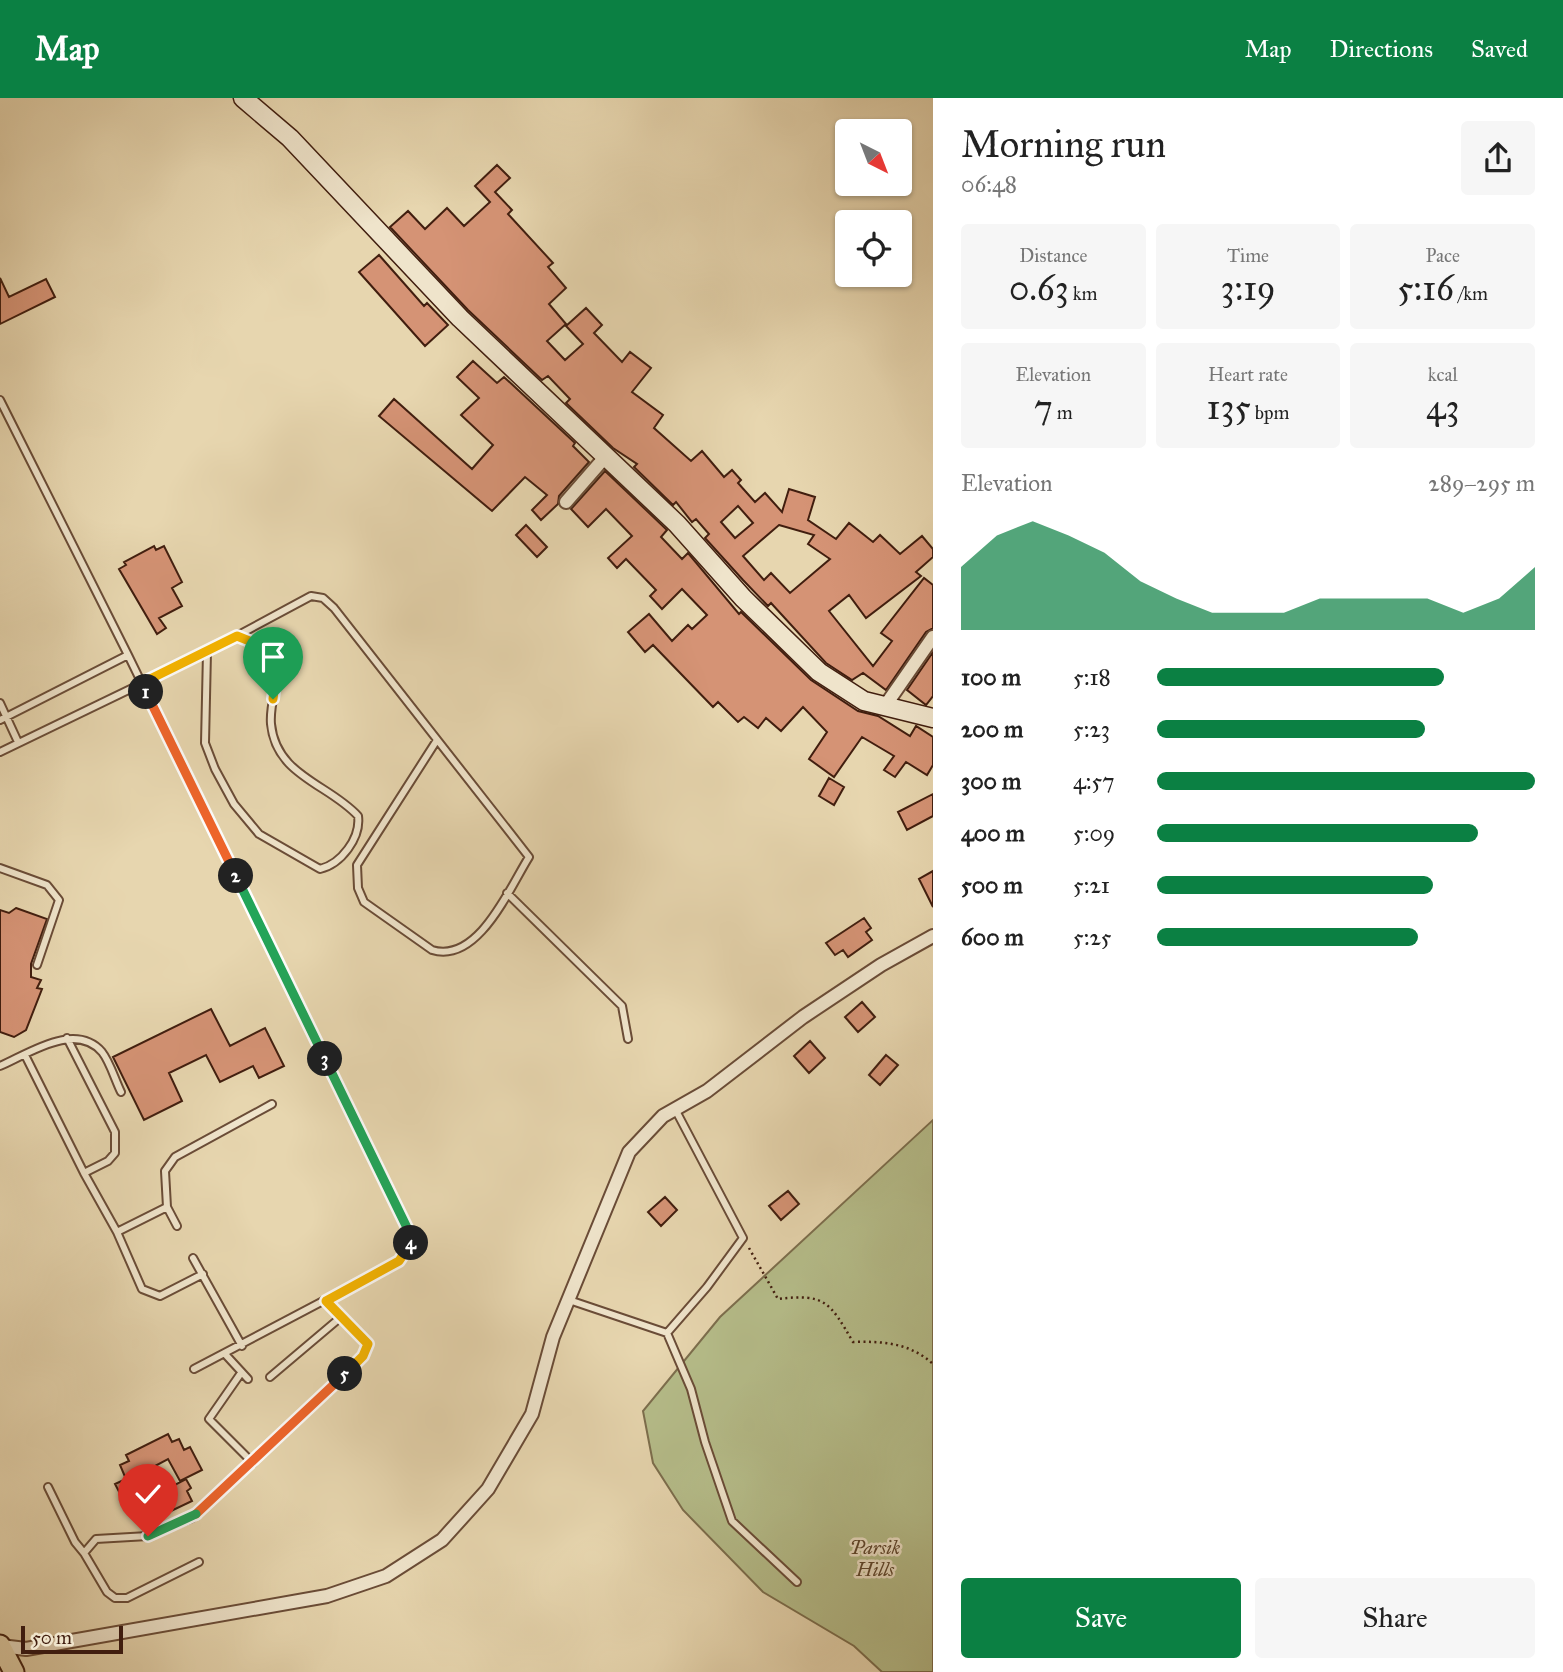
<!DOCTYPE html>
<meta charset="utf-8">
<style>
:root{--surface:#fff;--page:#f6f6f6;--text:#222;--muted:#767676;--accent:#0b8043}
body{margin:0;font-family:"IM FELL Great Primer",serif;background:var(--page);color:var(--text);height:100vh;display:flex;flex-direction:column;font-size:26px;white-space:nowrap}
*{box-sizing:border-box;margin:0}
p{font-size:23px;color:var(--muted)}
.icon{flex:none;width:38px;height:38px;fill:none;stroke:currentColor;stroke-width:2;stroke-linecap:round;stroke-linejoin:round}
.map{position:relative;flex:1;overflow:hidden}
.panel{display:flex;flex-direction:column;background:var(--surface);width:630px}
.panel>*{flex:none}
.needle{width:46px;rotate:138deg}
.fabs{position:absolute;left:835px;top:21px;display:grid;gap:14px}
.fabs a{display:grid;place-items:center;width:77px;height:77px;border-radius:7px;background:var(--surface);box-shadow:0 2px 5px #0004;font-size:35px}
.scale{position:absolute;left:21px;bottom:18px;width:102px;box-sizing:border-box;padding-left:7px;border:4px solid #411e0f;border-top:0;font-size:19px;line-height:24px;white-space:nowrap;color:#411e0f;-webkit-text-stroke:5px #efe4cb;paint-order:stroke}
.pin{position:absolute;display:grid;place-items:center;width:60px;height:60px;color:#fff;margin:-72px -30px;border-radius:50% 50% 50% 0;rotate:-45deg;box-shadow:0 0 7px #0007}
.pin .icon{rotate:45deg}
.km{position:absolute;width:35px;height:35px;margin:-18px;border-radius:50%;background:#222;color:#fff;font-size:19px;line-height:35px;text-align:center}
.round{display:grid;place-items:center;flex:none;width:74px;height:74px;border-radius:7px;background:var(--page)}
.overview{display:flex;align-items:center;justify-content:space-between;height:119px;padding:0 28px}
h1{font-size:38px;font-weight:600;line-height:52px}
.figures{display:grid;grid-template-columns:repeat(3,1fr);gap:10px;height:119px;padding:7px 28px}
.figures div{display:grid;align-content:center;border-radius:7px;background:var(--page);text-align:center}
.figures b{font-size:35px;font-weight:600}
.figures small{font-size:19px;font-weight:400}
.figures p{font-size:19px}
.chart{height:196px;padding:14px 28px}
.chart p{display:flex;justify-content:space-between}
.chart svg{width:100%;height:126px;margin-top:7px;fill:var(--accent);opacity:.7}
.action{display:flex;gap:14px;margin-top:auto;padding:14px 28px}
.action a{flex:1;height:80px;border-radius:7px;background:var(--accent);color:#fff;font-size:28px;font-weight:600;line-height:80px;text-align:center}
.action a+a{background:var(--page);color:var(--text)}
ul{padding:0 28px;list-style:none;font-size:23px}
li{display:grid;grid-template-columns:112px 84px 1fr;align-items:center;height:52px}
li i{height:18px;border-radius:9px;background:var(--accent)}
header{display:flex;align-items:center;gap:42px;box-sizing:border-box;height:98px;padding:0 35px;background:var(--accent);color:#fff}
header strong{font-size:33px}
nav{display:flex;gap:38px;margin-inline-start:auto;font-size:24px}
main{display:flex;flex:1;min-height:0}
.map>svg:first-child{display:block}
.green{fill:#b6be8b;stroke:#7c6e4d;stroke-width:2}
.building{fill:#d59375;stroke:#411e0f;stroke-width:2;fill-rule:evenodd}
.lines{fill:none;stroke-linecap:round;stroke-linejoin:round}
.lane-casing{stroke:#6a4c37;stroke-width:10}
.street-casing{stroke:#6a4c37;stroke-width:16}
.secondary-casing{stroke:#411e0f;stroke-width:21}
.primary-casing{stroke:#411e0f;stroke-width:23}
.path{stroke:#411e0f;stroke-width:2.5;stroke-dasharray:2 3.5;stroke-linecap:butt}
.lane{stroke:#efe4cb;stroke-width:6}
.street{stroke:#efe4cb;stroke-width:12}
.secondary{stroke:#efe4cb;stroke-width:18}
.primary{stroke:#e7d6af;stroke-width:19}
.split-1-casing{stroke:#fff;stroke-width:14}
.split-2-casing{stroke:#fff;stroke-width:14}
.split-3-casing{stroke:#fff;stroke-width:14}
.split-4-casing{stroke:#fff;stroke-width:14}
.split-5-casing{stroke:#fff;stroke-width:14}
.split-6-casing{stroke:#fff;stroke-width:14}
.split-7-casing{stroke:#fff;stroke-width:14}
.split-1{stroke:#f5b400;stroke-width:9}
.split-2{stroke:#f0652b;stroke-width:9}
.split-3{stroke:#22a559;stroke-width:9}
.split-4{stroke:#22a559;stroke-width:9}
.split-5{stroke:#f5b400;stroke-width:9}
.split-6{stroke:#f0652b;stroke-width:9}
.split-7{stroke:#22a559;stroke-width:9}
.labels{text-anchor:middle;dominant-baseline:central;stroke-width:5;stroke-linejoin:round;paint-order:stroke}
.park-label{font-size:19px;font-style:italic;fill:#5e462e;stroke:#efe4cb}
</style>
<header>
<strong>Map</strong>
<nav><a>Map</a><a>Directions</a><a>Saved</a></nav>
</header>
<main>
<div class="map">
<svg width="933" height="1574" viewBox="0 0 933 1574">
<rect width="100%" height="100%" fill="#e7d6af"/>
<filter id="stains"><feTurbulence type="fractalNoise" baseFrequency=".00286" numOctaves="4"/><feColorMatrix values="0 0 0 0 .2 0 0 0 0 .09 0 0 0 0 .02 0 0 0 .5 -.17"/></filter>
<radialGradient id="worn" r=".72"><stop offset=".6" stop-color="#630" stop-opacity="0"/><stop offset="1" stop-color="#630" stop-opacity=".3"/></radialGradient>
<path class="green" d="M933 1022V1574H882L854 1548 763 1494 683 1412 653 1365 643 1313 720 1219Z"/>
<path class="building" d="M497 67 510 80 495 94 512 112 508 116 553 165 548 169 566 190 549 206 566 226 547 243 565 262 583 246 566 228 586 210 602 227 594 235 622 264 630 254 651 270 632 294 663 317 654 330 691 363 702 353 724 379 732 372 741 382 738 385 755 404 765 395 782 414 789 391 815 399 808 422 836 441 849 425 873 444 880 437 900 456 922 438 933 451V459L916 474 921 478 866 520 849 497 829 513 873 568 892 543 881 535 924 480 933 487V530L926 534 886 592 863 575 852 582 826 565 771 505 768 508 743 482 705 440 709 436 696 421 692 424 676 404 673 407 634 369 637 366 613 350 566 305 570 301 548 278 542 282 468 212 390 129 408 113 425 131 447 110 464 128 490 104 475 88ZM738 408 753 425 735 440 721 424ZM779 427 814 437 808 446 830 461 790 495 771 475 764 482 743 458Z
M379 157 424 208 427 205 448 227 425 248 359 174Z
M0 180 9 199 46 181 55 199 0 226Z
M473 263 497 285 504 279 575 345 573 348 589 364 559 398 558 406 541 422 532 412 547 397 525 379 492 413 379 318 394 301 472 371 493 347 461 317 479 300 457 279Z
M605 373 667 432 661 439 682 461 688 455 739 516 741 514 811 582 858 613 878 618 910 638 916 628 933 639V667L927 677 906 664 895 679 884 672 894 658 862 639 834 679 809 661 827 634 803 609 781 633 766 620 758 630 744 619 738 624 718 604 713 609 653 547 645 554 628 534 649 516 672 543 688 527 692 531 707 517 682 491 662 511 650 498 656 492 626 461 617 470 608 460 632 438 606 411 588 429 571 411Z
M526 427 547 449 537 459 516 437Z
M154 448 156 452 164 448 182 484 172 490 182 508 159 520 166 530 157 536 119 471 126 467 124 464Z
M933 554V598L926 607 907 592Z
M829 680 844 689 834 707 819 698Z
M933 696V718L907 732 898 714Z
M933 773V809L919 781Z
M16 810 47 821 31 866V879L41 882 37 890 42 891 26 932 14 939 0 934V812L9 815Z
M864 820 871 830 866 834 872 842 848 859 843 852 835 857 826 845Z
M862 904 875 919 858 934 845 919Z
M211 911 230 948 265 930 284 968 259 980 253 968 220 984 206 957 169 975 182 1003 144 1022 113 959Z
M810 943 825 960 809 975 794 958Z
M886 957 898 967 880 987 869 977Z
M788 1093 799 1106 781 1122 769 1108Z
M665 1099 677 1112 661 1128 648 1114Z
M168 1336 172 1344 179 1341 184 1352 190 1349 202 1372 180 1383 168 1361 138 1377 150 1400 186 1381 191 1390 187 1393 192 1403 146 1425 136 1405 127 1409 115 1386 126 1381 120 1367 129 1363 126 1357Z"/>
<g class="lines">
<g class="lane-casing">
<path id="lane" d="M0 302 128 557 413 1142 399 1163 194 1271
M207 554 205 645 215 671 234 706 259 736 320 771C341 766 361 740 358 718 329 686 276 678 271 626 269 604 280 583 278 561L269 551 237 538
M0 605 18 644
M0 622 128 557
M0 654 207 554 311 498 323 500 334 510 529 759C509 791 478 866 432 852L364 804 358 790 357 767 437 642
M0 770 47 787 59 802 37 867
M507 795 622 908 628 941
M25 957 84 1075 108 1063 115 1055V1034L67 940
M0 968C28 956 75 923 102 954 110 964 115 982 121 994
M84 1075 117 1134 142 1191 160 1198 203 1176
M167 1109 177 1128
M117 1134 167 1109 165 1073 175 1059 272 1006
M193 1160 242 1248
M569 1202 667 1235 707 1189 743 1140 675 1011
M667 1235 691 1291 705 1344 732 1423 797 1484
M225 1256 248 1281
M241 1275 209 1321 253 1365
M270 1279 341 1219
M48 1389 75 1444 84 1455
M199 1464 127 1500H115L107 1494 84 1455 96 1441 148 1438 192 1420 363 1258 367 1246 326 1203"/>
</g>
<g class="street-casing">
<path id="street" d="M566 404 606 358
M885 608 933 539
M1 1548 26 1551 327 1498 386 1478 442 1442 488 1391 532 1316 553 1239 629 1054 663 1018 707 993 803 919 881 867 933 838"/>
</g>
<g class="secondary-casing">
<path id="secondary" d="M243 0 290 40 460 220 677 426 743 500 819 574 864 603 933 620"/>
</g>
<g class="primary-casing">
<path id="primary" d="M0 1547 14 1574"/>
</g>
<path class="path" d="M749 1150 778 1201C826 1195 830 1205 853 1244 883 1243 910 1245 933 1266"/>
<use href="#lane" class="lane"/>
<use href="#street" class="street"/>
<use href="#secondary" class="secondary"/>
<use href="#primary" class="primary"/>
</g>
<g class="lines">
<g class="split-1-casing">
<path id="split-1" d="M146 594 142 585 237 538 269 551 278 561 273 601"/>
</g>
<g class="split-2-casing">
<path id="split-2" d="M146 594 236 778"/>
</g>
<g class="split-3-casing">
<path id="split-3" d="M236 778 325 961"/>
</g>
<g class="split-4-casing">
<path id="split-4" d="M325 961 413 1142 411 1145"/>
</g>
<g class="split-5-casing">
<path id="split-5" d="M345 1276 363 1258 368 1246 326 1203 399 1163 411 1145"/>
</g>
<g class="split-6-casing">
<path id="split-6" d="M196 1416 345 1276"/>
</g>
<g class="split-7-casing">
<path id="split-7" d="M148 1438 196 1416"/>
</g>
<use href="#split-1" class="split-1"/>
<use href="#split-2" class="split-2"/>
<use href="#split-3" class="split-3"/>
<use href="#split-4" class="split-4"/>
<use href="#split-5" class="split-5"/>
<use href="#split-6" class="split-6"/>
<use href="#split-7" class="split-7"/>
</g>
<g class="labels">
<g class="park-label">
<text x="875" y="1449">Parsik<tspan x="875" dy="22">Hills</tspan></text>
</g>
</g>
<rect width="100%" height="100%" filter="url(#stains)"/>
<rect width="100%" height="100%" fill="url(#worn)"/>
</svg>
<div class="fabs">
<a><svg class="needle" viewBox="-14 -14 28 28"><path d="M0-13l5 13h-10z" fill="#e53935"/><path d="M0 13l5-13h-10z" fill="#767676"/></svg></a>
<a><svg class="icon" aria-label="locate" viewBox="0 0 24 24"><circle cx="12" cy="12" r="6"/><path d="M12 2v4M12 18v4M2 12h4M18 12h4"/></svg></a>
</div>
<div class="scale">50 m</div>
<div class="pin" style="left:273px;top:601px;background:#1e9e55"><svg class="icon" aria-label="arrive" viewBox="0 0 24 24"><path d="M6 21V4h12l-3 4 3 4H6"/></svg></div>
<div class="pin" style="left:148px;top:1438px;background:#d93025"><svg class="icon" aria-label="check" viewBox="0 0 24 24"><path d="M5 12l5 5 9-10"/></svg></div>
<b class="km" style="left:146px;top:594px">1</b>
<b class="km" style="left:236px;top:778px">2</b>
<b class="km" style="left:325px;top:961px">3</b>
<b class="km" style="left:411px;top:1145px">4</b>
<b class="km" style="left:345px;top:1276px">5</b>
</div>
<section class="panel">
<div class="overview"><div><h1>Morning run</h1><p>06:48</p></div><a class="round"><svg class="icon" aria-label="share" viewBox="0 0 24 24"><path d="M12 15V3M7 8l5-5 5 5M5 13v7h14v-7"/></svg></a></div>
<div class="figures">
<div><p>Distance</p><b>0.63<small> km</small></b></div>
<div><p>Time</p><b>3:19</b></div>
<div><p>Pace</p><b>5:16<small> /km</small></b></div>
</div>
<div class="figures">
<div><p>Elevation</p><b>7<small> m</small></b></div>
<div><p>Heart rate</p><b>135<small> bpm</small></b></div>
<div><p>kcal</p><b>43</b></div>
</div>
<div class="chart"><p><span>Elevation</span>289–295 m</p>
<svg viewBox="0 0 160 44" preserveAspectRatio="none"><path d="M0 44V22L10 11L20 6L30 11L40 17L50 27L60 33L70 38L80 38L90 38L100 33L110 33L120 33L130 33L140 38L150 33L160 22V44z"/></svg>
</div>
<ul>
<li><b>100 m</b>5:18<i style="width:76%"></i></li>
<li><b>200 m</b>5:23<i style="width:71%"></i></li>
<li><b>300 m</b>4:57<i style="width:100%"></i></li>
<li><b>400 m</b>5:09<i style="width:85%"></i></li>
<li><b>500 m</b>5:21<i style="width:73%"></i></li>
<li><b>600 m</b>5:25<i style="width:69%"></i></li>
</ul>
<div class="action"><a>Save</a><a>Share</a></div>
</section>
</main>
